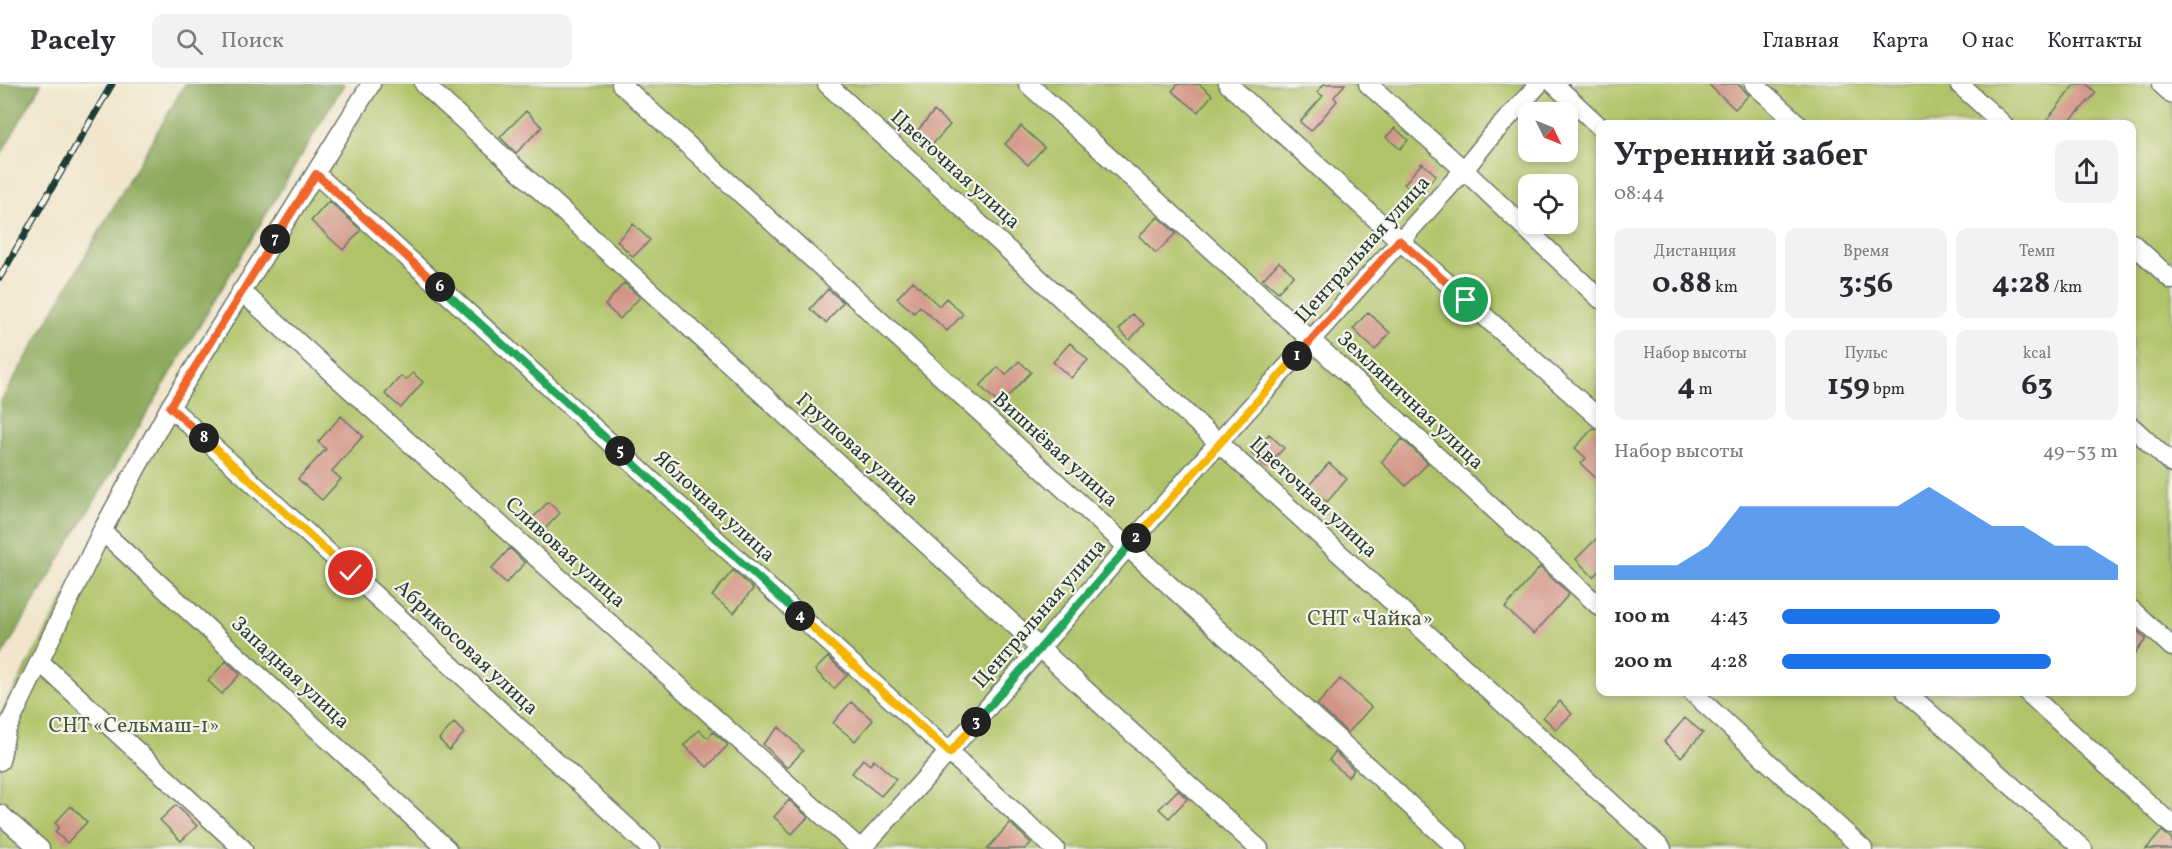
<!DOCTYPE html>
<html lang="ru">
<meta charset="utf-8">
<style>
:root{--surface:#fff;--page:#f2f2f3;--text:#2b2b33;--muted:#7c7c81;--line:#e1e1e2;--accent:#1a73e8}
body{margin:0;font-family:Vollkorn,serif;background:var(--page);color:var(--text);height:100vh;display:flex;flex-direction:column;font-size:22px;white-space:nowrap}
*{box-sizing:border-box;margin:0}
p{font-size:20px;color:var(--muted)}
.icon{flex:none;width:33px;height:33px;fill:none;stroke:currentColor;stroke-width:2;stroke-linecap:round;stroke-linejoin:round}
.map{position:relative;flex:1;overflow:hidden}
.panel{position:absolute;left:1596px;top:36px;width:540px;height:576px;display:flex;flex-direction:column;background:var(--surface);border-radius:12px;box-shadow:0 3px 9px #0003}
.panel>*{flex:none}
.needle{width:39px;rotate:133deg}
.controls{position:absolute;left:1518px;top:18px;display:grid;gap:12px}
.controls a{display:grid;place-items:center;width:60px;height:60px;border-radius:12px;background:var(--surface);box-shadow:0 3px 9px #0003;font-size:30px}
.pin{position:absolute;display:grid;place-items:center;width:51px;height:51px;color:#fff;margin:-26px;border:3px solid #fff;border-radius:50%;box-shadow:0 2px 6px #0007}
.km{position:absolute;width:30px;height:30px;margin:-15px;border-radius:50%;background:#222;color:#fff;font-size:16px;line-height:30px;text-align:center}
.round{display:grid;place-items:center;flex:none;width:63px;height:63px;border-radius:12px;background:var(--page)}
.summary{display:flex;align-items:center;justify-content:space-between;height:102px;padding:0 18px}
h1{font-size:33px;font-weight:700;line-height:45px}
.figures{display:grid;grid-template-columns:repeat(3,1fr);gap:9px;height:102px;padding:6px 18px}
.figures div{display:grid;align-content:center;border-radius:12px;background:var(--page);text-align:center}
.figures b{font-size:30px;font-weight:700}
.figures small{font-size:16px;font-weight:400}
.figures p{font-size:16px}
.chart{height:168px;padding:12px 18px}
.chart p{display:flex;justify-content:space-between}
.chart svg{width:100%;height:108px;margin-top:6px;fill:var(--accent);opacity:.7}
ul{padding:0 18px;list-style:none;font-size:20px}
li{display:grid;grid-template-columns:96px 72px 1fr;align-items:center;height:45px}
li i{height:15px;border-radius:8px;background:var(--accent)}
header{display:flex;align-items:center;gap:36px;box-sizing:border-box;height:84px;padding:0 30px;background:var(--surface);border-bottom:2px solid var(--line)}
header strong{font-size:28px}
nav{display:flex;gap:33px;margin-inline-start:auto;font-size:21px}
.search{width:420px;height:54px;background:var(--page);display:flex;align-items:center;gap:15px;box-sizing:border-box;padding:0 21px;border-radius:12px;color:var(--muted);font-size:22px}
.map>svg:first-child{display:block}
.green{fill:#b0c367;stroke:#68804e;stroke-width:1.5;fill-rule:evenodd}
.forest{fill:#8ca95c;stroke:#567348;stroke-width:1.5}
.building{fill:#d29486}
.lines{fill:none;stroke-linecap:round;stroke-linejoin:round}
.street-casing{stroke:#687869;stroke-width:21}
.street{stroke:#fff;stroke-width:18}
.rail-casing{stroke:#1f3d34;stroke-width:7}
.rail{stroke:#f7f3e8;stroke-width:4.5;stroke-dasharray:14;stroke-linecap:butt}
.split-1-casing{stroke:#fff;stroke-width:12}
.split-2-casing{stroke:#fff;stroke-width:12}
.split-3-casing{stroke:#fff;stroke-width:12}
.split-4-casing{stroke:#fff;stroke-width:12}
.split-5-casing{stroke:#fff;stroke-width:12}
.split-6-casing{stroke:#fff;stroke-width:12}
.split-7-casing{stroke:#fff;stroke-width:12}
.split-8-casing{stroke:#fff;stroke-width:12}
.split-9-casing{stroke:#fff;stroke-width:12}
.split-1{stroke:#f0652b;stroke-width:8}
.split-2{stroke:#f5b400;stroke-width:8}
.split-3{stroke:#22a559;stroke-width:8}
.split-4{stroke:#f5b400;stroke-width:8}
.split-5{stroke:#22a559;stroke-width:8}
.split-6{stroke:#22a559;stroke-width:8}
.split-7{stroke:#f0652b;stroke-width:8}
.split-8{stroke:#f0652b;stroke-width:8}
.split-9{stroke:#f5b400;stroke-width:8}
.labels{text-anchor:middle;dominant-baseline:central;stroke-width:4.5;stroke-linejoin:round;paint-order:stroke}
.street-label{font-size:21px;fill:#1f3d34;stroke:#f7f3e8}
.park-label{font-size:21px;fill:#3c583e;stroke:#f7f3e8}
</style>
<header>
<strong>Pacely</strong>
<div class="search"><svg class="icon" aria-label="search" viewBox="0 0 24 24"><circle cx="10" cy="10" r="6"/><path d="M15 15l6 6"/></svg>Поиск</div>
<nav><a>Главная</a><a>Карта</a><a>О нас</a><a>Контакты</a></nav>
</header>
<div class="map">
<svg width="2172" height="765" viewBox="0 0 2172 765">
<rect width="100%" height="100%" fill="#f7f3e8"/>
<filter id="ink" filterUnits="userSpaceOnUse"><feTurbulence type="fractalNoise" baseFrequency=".0167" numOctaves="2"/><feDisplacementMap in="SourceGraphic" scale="12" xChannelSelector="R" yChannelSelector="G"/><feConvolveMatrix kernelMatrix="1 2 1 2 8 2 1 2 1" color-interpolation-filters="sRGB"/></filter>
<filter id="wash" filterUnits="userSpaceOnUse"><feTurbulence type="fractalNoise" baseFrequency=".008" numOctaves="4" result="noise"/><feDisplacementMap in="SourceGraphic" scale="24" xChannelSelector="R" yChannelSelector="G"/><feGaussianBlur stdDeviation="1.35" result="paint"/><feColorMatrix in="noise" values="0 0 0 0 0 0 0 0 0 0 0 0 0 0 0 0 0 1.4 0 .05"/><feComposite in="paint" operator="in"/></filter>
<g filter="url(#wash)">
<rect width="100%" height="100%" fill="#f1e5cb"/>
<path class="green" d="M371 0H2172V765H0V632L170 323ZM1528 28H1568V68H1528ZM1600 40H2132V608H1600ZM1528 100H1568V140H1528Z"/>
<path class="forest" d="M0 0H41L0 72Z
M185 0H344L0 575V319Z"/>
<g id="blocks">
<path class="building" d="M1178 0H1199L1212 11 1198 28 1172 7Z
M1324 0H1345L1334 13 1337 17 1311 47 1300 38 1323 12 1317 8Z
M1708 0H1738L1749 11 1735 25Z
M2075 0H2087L2096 9 2067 40H2044Z
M526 27 542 43 516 69 500 53Z
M934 27 950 41 929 64 914 51Z
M1021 42 1044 63 1028 81 1005 60Z
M1395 44 1408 56 1400 65 1386 53Z
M1422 79 1436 91 1418 112 1404 100Z
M329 117 361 146 343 166 311 137Z
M1158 133 1176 149 1156 169 1139 152Z
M633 140 650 156 633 173 617 157Z
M1279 178 1294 191 1278 208 1263 195Z
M913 197 939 222 946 214 963 230 947 247 920 222 914 229 897 214Z
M624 199 640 213 620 235 605 221Z
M828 205 843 218 826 239 810 225Z
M1368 228 1390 249 1375 266 1353 245Z
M1132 230 1144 240 1130 256 1119 246Z
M1070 259 1088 276 1071 294 1053 278Z
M1019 277 1031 288 1000 321 980 302 998 283 1006 291Z
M413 289 423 298 401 324 385 310 401 292 406 296Z
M341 332 363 352 332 387 341 395 322 416 298 395 326 365 318 358Z
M1593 344 1600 346V398L1581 380 1586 374 1575 364Z
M1269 350 1284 364 1266 383 1251 369Z
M1402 355 1428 379 1406 402 1381 378Z
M1329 379 1347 395 1327 418 1309 401Z
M548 418 560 429 543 447 531 436Z
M1600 451V486L1593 493 1576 475Z
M510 464 525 479 506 499 491 485Z
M1540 483 1569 510 1534 550 1505 524Z
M733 486 753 505 734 529 712 512Z
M2132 542 2146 555 2132 573Z
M828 573 847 591 834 605 815 586Z
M226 577 240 590 222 610 208 597Z
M1340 595 1371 623 1348 649 1317 621Z
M1560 617 1572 630 1556 645 1543 633Z
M851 618 873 636 855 657 833 639Z
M1685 634 1703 649 1681 673 1664 658Z
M454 639 464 649 449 666 439 655Z
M779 643 803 667 787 684 763 660Z
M699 646 708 654 713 648 728 661 707 683 684 661Z
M1335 668 1354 686 1348 693 1329 676Z
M863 675 870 681 874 676 896 695 881 712 852 689Z
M1178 706 1187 715 1169 734 1159 725Z
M789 716 808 733 792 750 774 733Z
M176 721 197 742 181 757 160 736Z
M71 722 87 738 67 759 55 748 59 743 55 739Z
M1010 739 1031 759 1025 765H987Z
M2162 747 2172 755V765H2146Z"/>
</g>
</g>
<g filter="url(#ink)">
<use href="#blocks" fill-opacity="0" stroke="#687869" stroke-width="1.5"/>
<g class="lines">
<g class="street-casing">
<path id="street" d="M424 0 1259 765
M621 0 1458 765
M827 0 1662 765
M1028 0 1311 256 1600 523
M1228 0 1399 156 1600 335
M1368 0 1464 86 1600 215
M1554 0 1600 43
M1754 0 1798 40
M1959 0 2003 40
M2161 0 2172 10
M316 90 1055 765
M2132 159 2172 196
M241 207 860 765
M170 323 651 765
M2132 343 2172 380
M102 447 447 765
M2132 526 2172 563
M39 577 243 765
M1692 608 1863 765
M1906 608 2083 765
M2027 608 2172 741
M0 677 6 647 102 447 170 323 371 0
M0 730 40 765
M861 765C984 632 1100 493 1220 357 1301 266 1383 177 1464 86L1491 52 1539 0"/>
</g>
<use href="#street" class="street"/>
<g class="rail-casing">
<path id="rail" d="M0 193 112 0"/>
</g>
<use href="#rail" class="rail"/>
</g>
</g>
<g class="lines" filter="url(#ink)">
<g class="split-1-casing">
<path id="split-1" d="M1297 272 1399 156 1466 216"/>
</g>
<g class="split-2-casing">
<path id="split-2" d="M1136 454 1297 272"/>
</g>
<g class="split-3-casing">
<path id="split-3" d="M976 638 1136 454"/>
</g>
<g class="split-4-casing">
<path id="split-4" d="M800 532 950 669 976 638"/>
</g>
<g class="split-5-casing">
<path id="split-5" d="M620 367 800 532"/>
</g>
<g class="split-6-casing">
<path id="split-6" d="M440 203 620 367"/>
</g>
<g class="split-7-casing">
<path id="split-7" d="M275 155 316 90 440 203"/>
</g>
<g class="split-8-casing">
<path id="split-8" d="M204 354 170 323 275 155"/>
</g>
<g class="split-9-casing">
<path id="split-9" d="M204 354 351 489"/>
</g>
<use href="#split-1" class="split-1"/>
<use href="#split-2" class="split-2"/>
<use href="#split-3" class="split-3"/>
<use href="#split-4" class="split-4"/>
<use href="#split-5" class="split-5"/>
<use href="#split-6" class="split-6"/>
<use href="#split-7" class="split-7"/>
<use href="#split-8" class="split-8"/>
<use href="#split-9" class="split-9"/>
</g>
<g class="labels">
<g class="street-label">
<text transform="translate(955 86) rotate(42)">Цветочная улица</text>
<text transform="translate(1363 166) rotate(-48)">Центральная улица</text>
<text transform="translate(1410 317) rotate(43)">Земляничная улица</text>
<text transform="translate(857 366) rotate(42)">Грушовая улица</text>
<text transform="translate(1055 366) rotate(42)">Вишнёвая улица</text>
<text transform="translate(1313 414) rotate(43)">Цветочная улица</text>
<text transform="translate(714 423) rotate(42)">Яблочная улица</text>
<text transform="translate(565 469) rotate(42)">Сливовая улица</text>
<text transform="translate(1040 530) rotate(-49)">Центральная улица</text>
<text transform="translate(466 564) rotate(43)">Абрикосовая улица</text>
<text transform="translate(290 589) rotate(43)">Западная улица</text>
</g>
<g class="park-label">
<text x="1370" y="535">СНТ «Чайка»</text>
<text x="134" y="642">СНТ «Сельмаш-1»</text>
</g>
</g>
</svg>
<div class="controls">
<a><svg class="needle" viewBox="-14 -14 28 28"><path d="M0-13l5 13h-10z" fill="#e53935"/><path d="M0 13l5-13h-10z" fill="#7c7c81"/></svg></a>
<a><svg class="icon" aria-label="locate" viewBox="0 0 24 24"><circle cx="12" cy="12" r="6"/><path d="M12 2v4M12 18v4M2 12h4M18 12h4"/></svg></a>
</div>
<div class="pin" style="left:1466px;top:216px;background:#1e9e55"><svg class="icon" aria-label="arrive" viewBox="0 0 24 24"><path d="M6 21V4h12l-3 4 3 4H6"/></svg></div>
<div class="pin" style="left:351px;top:489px;background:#d93025"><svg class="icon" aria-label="check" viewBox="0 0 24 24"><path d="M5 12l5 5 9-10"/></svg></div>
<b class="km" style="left:1297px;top:272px">1</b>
<b class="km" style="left:1136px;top:454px">2</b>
<b class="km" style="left:976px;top:638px">3</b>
<b class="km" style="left:800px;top:532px">4</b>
<b class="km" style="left:620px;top:367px">5</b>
<b class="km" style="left:440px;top:203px">6</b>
<b class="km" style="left:275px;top:155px">7</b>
<b class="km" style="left:204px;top:354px">8</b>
<section class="panel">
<div class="summary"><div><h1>Утренний забег</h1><p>08:44</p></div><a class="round"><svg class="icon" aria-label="share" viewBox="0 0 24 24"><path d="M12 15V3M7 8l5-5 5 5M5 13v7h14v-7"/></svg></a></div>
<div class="figures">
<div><p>Дистанция</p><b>0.88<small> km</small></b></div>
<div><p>Время</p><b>3:56</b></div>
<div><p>Темп</p><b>4:28<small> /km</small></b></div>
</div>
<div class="figures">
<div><p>Набор высоты</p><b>4<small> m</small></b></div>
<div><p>Пульс</p><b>159<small> bpm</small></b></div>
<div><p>kcal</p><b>63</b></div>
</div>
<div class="chart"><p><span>Набор высоты</span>49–53 m</p>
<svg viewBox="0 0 160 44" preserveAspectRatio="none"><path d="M0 44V38L10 38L20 38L30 30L40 14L50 14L60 14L70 14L80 14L90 14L100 6L110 14L120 22L130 22L140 30L150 30L160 38V44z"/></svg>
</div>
<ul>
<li><b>100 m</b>4:43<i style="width:65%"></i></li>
<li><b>200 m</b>4:28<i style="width:80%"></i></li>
</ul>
</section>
</div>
